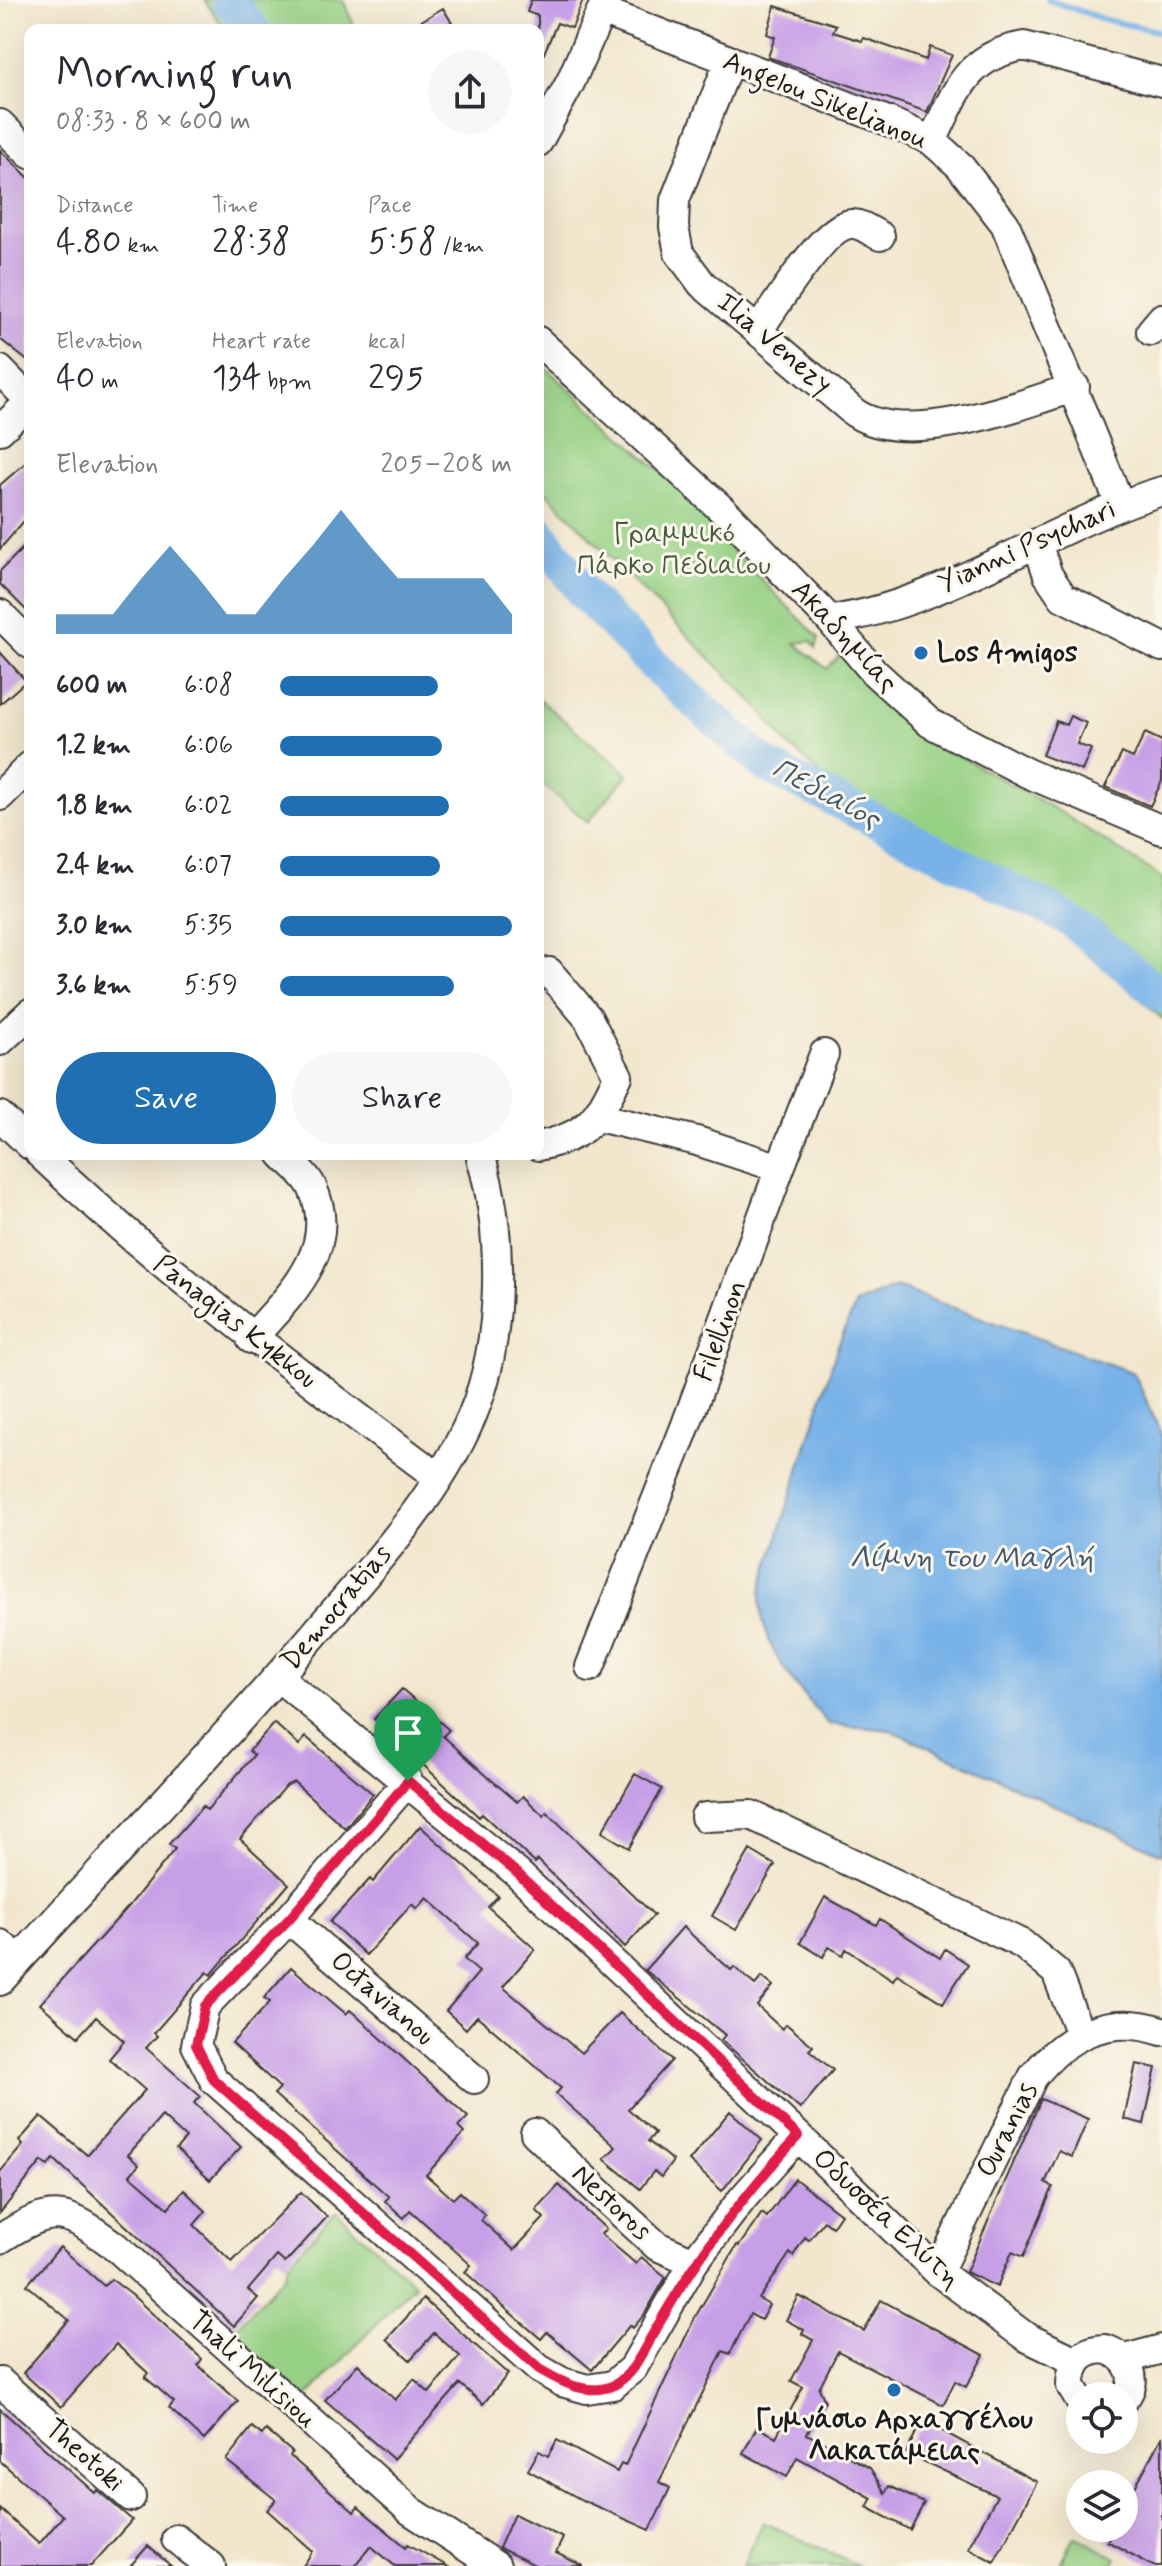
<!DOCTYPE html>
<meta charset="utf-8">
<style>
:root{--surface:#fff;--page:#f7f7f7;--text:#2b2b33;--muted:#7c7c81;--accent:#1f6fb2}
body{margin:0;font-family:Mynerve,sans-serif;background:var(--page);color:var(--text);height:100vh;display:flex;flex-direction:column;font-size:30px;white-space:nowrap}
*{box-sizing:border-box;margin:0}
p{font-size:26px;color:var(--muted)}
.icon{flex:none;width:44px;height:44px;fill:none;stroke:currentColor;stroke-width:2;stroke-linecap:round;stroke-linejoin:round}
.map{position:relative;flex:1;overflow:hidden}
.side{position:absolute;left:24px;top:24px;width:520px;height:1136px;display:flex;flex-direction:column;background:var(--surface);border-radius:16px;box-shadow:0 8px 32px #0002}
.side>*{flex:none}
.buttons{position:absolute;left:1066px;top:2382px;display:grid;gap:16px}
.buttons a{display:grid;place-items:center;width:72px;height:72px;border-radius:50%;background:var(--surface);box-shadow:0 8px 32px #0002;font-size:40px}
.pin{position:absolute;display:grid;place-items:center;width:68px;height:68px;color:#fff;margin:-82px -34px;border-radius:50% 50% 50% 0;rotate:-45deg;box-shadow:0 0 8px #0007}
.pin .icon{rotate:45deg}
.round{display:grid;place-items:center;flex:none;width:84px;height:84px;border-radius:42px;background:var(--page)}
.headline{display:flex;align-items:center;justify-content:space-between;height:136px;padding:0 32px}
h1{font-size:44px;font-weight:600;line-height:60px}
.figures{display:grid;grid-template-columns:repeat(3,1fr);gap:12px;height:136px;padding:8px 32px}
.figures div{display:grid;align-content:center}
.figures b{font-size:34px;font-weight:600}
.figures small{font-size:22px;font-weight:400}
.figures p{font-size:22px}
.chart{height:224px;padding:16px 32px}
.chart p{display:flex;justify-content:space-between}
.chart svg{width:100%;height:144px;margin-top:8px;fill:var(--accent);opacity:.7}
.action{display:flex;gap:16px;margin-top:auto;padding:16px 32px}
.action a{flex:1;height:92px;border-radius:48px;background:var(--accent);color:#fff;font-size:32px;font-weight:600;line-height:92px;text-align:center}
.action a+a{background:var(--page);color:var(--text)}
ul{padding:0 32px;list-style:none;font-size:26px}
li{display:grid;grid-template-columns:128px 96px 1fr;align-items:center;height:60px}
li i{height:20px;border-radius:10px;background:var(--accent)}
.map>svg:first-child{display:block}
.green{fill:#96d084;stroke:#597650;stroke-width:2}
.water{fill:#78b2e8;stroke:#4a6782;stroke-width:2}
.lines{fill:none;stroke-linecap:round;stroke-linejoin:round}
.stream{stroke:#78b2e8;stroke-width:6}
.river{stroke:#78b2e8;stroke-width:34}
.building{fill:#c79fe7}
.minor-casing{stroke:#3c3a37;stroke-width:32}
.minor{stroke:#fff;stroke-width:28}
.route-casing{stroke:#fff;stroke-width:16}
.route{stroke:#e11d48;stroke-width:10}
.poi-dot{fill:#1f6fb2;stroke:#fbf7ec;stroke-width:3}
.labels{text-anchor:middle;dominant-baseline:central;stroke-width:6;stroke-linejoin:round;paint-order:stroke}
.street-label{font-size:28px;fill:#1c1c1c;stroke:#fbf7ec}
.park-label{font-size:28px;fill:#475b40;stroke:#fbf7ec}
.poi-label{font-size:28px;font-weight:bold;fill:#1c1c1c;stroke:#fbf7ec;text-anchor:start}
.water-label{font-size:30px;font-style:italic;fill:#41586e;stroke:#fbf7ec}
</style>
<div class="map">
<svg width="1162" height="2566" viewBox="0 0 1162 2566">
<rect width="100%" height="100%" fill="#fbf7ec"/>
<filter id="ink" filterUnits="userSpaceOnUse"><feTurbulence type="fractalNoise" baseFrequency=".0125" numOctaves="2"/><feDisplacementMap in="SourceGraphic" scale="16" xChannelSelector="R" yChannelSelector="G"/><feConvolveMatrix kernelMatrix="1 2 1 2 8 2 1 2 1" color-interpolation-filters="sRGB"/></filter>
<filter id="wash" filterUnits="userSpaceOnUse"><feTurbulence type="fractalNoise" baseFrequency=".006" numOctaves="4" result="noise"/><feDisplacementMap in="SourceGraphic" scale="32" xChannelSelector="R" yChannelSelector="G"/><feGaussianBlur stdDeviation="1.8" result="paint"/><feColorMatrix in="noise" values="0 0 0 0 0 0 0 0 0 0 0 0 0 0 0 0 0 1.4 0 .05"/><feComposite in="paint" operator="in"/></filter>
<g filter="url(#wash)">
<rect width="100%" height="100%" fill="#f2e6cd"/>
<path class="green" d="M204 0H343L356 30H226Z
M538 361 714 519 733 551 819 638 816 648 811 641 795 643 827 669 842 653 911 729 1062 813 1162 878V1019L1033 898 824 777 787 744 757 706 538 484Z
M540 700 628 774 588 822 538 781Z
M336 2212 415 2284 303 2401 231 2333 285 2275 288 2263Z
M763 2522 860 2566H743Z
M1075 2536 1117 2558 1113 2566H1060Z"/>
<path class="water" d="M896 1287 1134 1373 1162 1436V1854L891 1730 828 1724C796 1685 753 1642 762 1588L838 1345 856 1304Z"/>
<g class="lines">
<path class="stream" d="M1048 0 1106 20 1162 32"/>
<path class="river" d="M228 0 253 30
M538 530 584 594 661 672 766 765 1070 920 1162 996"/>
</g>
<g id="blocks">
<path class="building" d="M531 0H583L572 28 557 23 538 67V16L527 12Z
M775 6 836 25 833 32 862 41 864 38 926 60 930 47 952 55 927 112 768 57 775 37 767 34Z
M443 8 456 30H406Z
M0 150 30 179V363L0 339Z
M30 459V514L0 549V485Z
M30 541V614L0 584V571Z
M0 652 26 681 0 704Z
M1070 716 1086 723 1077 744 1091 749 1082 771 1042 755 1056 721 1066 725Z
M1145 733 1162 741V781L1150 806 1105 787 1122 753 1133 758Z
M402 1689 449 1730 443 1736 487 1776 517 1802 523 1796 544 1816 547 1812 654 1915 625 1947 538 1860 535 1863 482 1814 479 1817 374 1719Z
M274 1723 299 1745 306 1737 373 1794 345 1828 294 1782 287 1785 240 1839 289 1884 211 1975 207 1972 154 2033 157 2036 146 2048 200 2096 194 2103 241 2147 210 2180 176 2149 186 2138 162 2116 128 2155 139 2165 130 2175 168 2208 184 2190 206 2211 194 2225 232 2262 301 2192 327 2217 285 2263 277 2256 248 2290 258 2298 234 2326 54 2159 48 2166 42 2161 0 2213V2172L23 2145 19 2141 41 2116 87 2155 145 2090 109 2059 124 2041 96 2017 78 2037 40 2004 129 1906 175 1849 169 1844 203 1806 207 1810 254 1755 249 1751Z
M635 1774 662 1789 629 1848 602 1832Z
M420 1826 498 1896 488 1907 535 1949 503 1987 581 2053 620 2013 672 2060 628 2109 655 2133 648 2141 673 2161 661 2177 654 2171 640 2189 604 2159 616 2147 556 2094 561 2088 477 2016 466 2029 446 2011 479 1972 464 1959 478 1943 427 1898 417 1909 412 1904 366 1955 330 1922 370 1879 373 1882Z
M750 1850 775 1865 736 1930 712 1916Z
M825 1897 876 1925 880 1919 940 1958 945 1949 968 1964 943 2003 897 1974 893 1980 846 1949 843 1955 829 1947 823 1957 800 1943Z
M683 1927 731 1970 734 1967 755 1985 762 1977 773 1986 757 2006 782 2029 786 2024 813 2046 809 2050 833 2070 800 2109 721 2040 725 2035 645 1970Z
M291 1967 346 2014 350 2010 468 2117 458 2127 464 2133 426 2175 453 2199 460 2192 485 2215 481 2220 514 2250 544 2218 536 2210 559 2185 606 2229 601 2234 636 2264 641 2257 666 2277 644 2315 633 2328 630 2325 592 2370 547 2332 541 2339 498 2302 465 2272 471 2265 410 2210 404 2218 385 2201 389 2197 274 2094 280 2088 232 2043 270 2002 264 1998Z
M1136 2064 1156 2068 1144 2124 1124 2119Z
M1041 2099 1088 2119 1072 2157 1059 2151 1045 2183 1053 2187 1023 2257 1012 2252 997 2287 966 2272Z
M730 2111 762 2140 722 2191 689 2161Z
M795 2179 841 2214 832 2227 824 2221 809 2240 805 2237 793 2256 790 2253 759 2299 769 2305 761 2320 750 2314 730 2354 723 2351 659 2482 670 2488 650 2530 582 2500 528 2470 539 2451 548 2456 557 2440 617 2472 621 2464 625 2466 694 2319 737 2245 739 2246 762 2213 767 2217Z
M60 2247 104 2286 111 2279 132 2295 202 2359 198 2365 238 2401 204 2440 169 2408 174 2402 145 2377 148 2373 116 2344 61 2407 23 2373 69 2320 27 2285Z
M799 2296 864 2331 881 2300 984 2355 966 2387 955 2381 943 2405 838 2351 819 2388 825 2401 807 2434 870 2468 885 2493 889 2486 924 2503 910 2530 867 2507 872 2498 797 2457 787 2477 743 2453 757 2427 776 2437 803 2387 791 2381 813 2340 802 2334 804 2330 786 2320Z
M423 2299 508 2374 483 2404 460 2384 393 2459 325 2400 358 2364 395 2400 414 2379 429 2393 460 2356 434 2333 410 2360 387 2339Z
M0 2409 95 2493 97 2490 132 2520 91 2566H0V2509L39 2544 63 2516 0 2461Z
M922 2420 1037 2482 994 2562 968 2548 997 2496 906 2453Z
M252 2427 262 2435 266 2430 292 2452 290 2456 354 2512 358 2507 406 2547 408 2544 447 2566H395L371 2546 354 2566H303L313 2551 267 2510 276 2500 226 2460Z
M1162 2436V2566H1153L1107 2541 1114 2528H1124V2508Z
M514 2514 563 2538 556 2553 583 2566H537L499 2548Z
M148 2546 171 2566H130Z"/>
</g>
</g>
<g filter="url(#ink)">
<use href="#blocks" fill-opacity="0" stroke="#3c3a37" stroke-width="2"/>
<g class="lines">
<g class="minor-casing">
<path id="minor" d="M602 11 890 122 932 141 959 165 1005 224 1120 504
M729 62 675 200 674 227 679 253 702 284 855 413C907 448 1019 406 1075 387
M0 124 30 154
M932 141C956 93 965 56 1024 46L1162 82
M538 142 570 83 606 0
M758 331C775 307 824 225 851 224 861 223 871 232 880 236
M1151 331 1162 318
M538 341 729 516 830 620 874 672 930 723 1027 773 1162 830
M0 370 30 401
M0 430 30 402
M1037 543 1048 575 1063 597 1162 647
M0 614 30 644
M830 620C942 606 1052 524 1162 491
M0 796 30 766
M0 1041 30 1013
M0 1116 30 1145
M538 1146C588 1136 597 1120 618 1076L588 1018 549 972
M40 1154C168 1275 298 1373 439 1478
M780 1168 824 1054
M251 1339C290 1296 341 1248 312 1187 306 1174 291 1164 282 1154
M590 1667 684 1430 780 1168 697 1141 598 1117
M278 1677 517 1873 798 2136 938 2272 1026 2337 1076 2361
M408 1781 289 1919 205 2006 196 2045 214 2080 539 2369 562 2382 587 2389 613 2385 633 2368 694 2262 743 2198 798 2136
M705 1817 751 1815 1022 1944 1056 1972 1080 2034
M289 1919 474 2079
M0 1944 19 1960
M0 1981C105 1864 215 1751 317 1631 374 1565 437 1498 472 1416 504 1340 504 1232 480 1154
M535 2133 657 2246 694 2262
M0 2239C56 2203 66 2210 116 2247L411 2511 496 2566
M938 2272 1033 2077C1066 2035 1108 2013 1162 2031
M1125 2359 1162 2349
M0 2382 131 2497
M1080 2401 1071 2386C1071 2362 1082 2350 1105 2349 1128 2356 1141 2379 1124 2399
M176 2539 211 2566"/>
</g>
<use href="#minor" class="minor"/>
</g>
</g>
<g class="lines" filter="url(#ink)">
<g class="route-casing">
<path id="route" d="M408 1781 517 1873 798 2136C739 2201 698 2255 654 2332 643 2350 634 2374 614 2385 588 2397 561 2382 539 2369L214 2080 196 2045 205 2006 289 1919Z"/>
</g>
<use href="#route" class="route"/>
</g>
<g class="poi-dot">
<circle cx="921" cy="653" r="8"/>
<circle cx="894" cy="2390" r="8"/>
</g>
<g class="labels">
<g class="street-label">
<text transform="translate(825 101) rotate(22)">Angelou Sikelianou</text>
<text transform="translate(774 344) rotate(40)">Ilia Venezy</text>
<text transform="translate(1027 547) rotate(-24)">Yianni Psychari</text>
<text transform="translate(844 637) rotate(47)">Ακαδημίας</text>
<text transform="translate(235 1322) rotate(38)">Panagias Kykkou</text>
<text transform="translate(721 1331) rotate(-70)">Filellinon</text>
<text transform="translate(337 1608) rotate(-50)">Democratias</text>
<text transform="translate(382 1999) rotate(41)">Octavianou</text>
<text transform="translate(1008 2130) rotate(-63)">Ouranias</text>
<text transform="translate(611 2203) rotate(43)">Nestoros</text>
<text transform="translate(886 2219) rotate(43)">Οδυσσέα Ελύτη</text>
<text transform="translate(252 2370) rotate(42)">Thali Milisiou</text>
<text transform="translate(84 2456) rotate(41)">Theotoki</text>
</g>
<g class="park-label">
<text x="674" y="534">Γραμμικό<tspan x="674" dy="32">Πάρκο Πεδιαίου</tspan></text>
</g>
<g class="poi-label">
<text x="937" y="653">Los Amigos</text>
<text x="894" y="2420" text-anchor="middle">Γυμνάσιο Αρχαγγέλου<tspan x="894" dy="32">Λακατάμειας</tspan></text>
</g>
<g class="water-label">
<text transform="translate(826 794) rotate(28)">Πεδιαίος</text>
<text x="972" y="1558">Λίμνη του Μαγλή</text>
</g>
</g>
</svg>
<div class="buttons">
<a><svg class="icon" aria-label="locate" viewBox="0 0 24 24"><circle cx="12" cy="12" r="6"/><path d="M12 2v4M12 18v4M2 12h4M18 12h4"/></svg></a>
<a><svg class="icon" aria-label="layers" viewBox="0 0 24 24"><path d="M12 4l9 5-9 5-9-5zM3 14l9 5 9-5"/></svg></a>
</div>
<div class="pin" style="left:408px;top:1781px;background:#1e9e55"><svg class="icon" aria-label="arrive" viewBox="0 0 24 24"><path d="M6 21V4h12l-3 4 3 4H6"/></svg></div>
<section class="side">
<div class="headline"><div><h1>Morning run</h1><p>08:33 · 8 × 600 m</p></div><a class="round"><svg class="icon" aria-label="share" viewBox="0 0 24 24"><path d="M12 15V3M7 8l5-5 5 5M5 13v7h14v-7"/></svg></a></div>
<div class="figures">
<div><p>Distance</p><b>4.80<small> km</small></b></div>
<div><p>Time</p><b>28:38</b></div>
<div><p>Pace</p><b>5:58<small> /km</small></b></div>
</div>
<div class="figures">
<div><p>Elevation</p><b>40<small> m</small></b></div>
<div><p>Heart rate</p><b>134<small> bpm</small></b></div>
<div><p>kcal</p><b>295</b></div>
</div>
<div class="chart"><p><span>Elevation</span>205–208 m</p>
<svg viewBox="0 0 160 44" preserveAspectRatio="none"><path d="M0 44V38L10 38L20 38L30 27L40 17L50 27L60 38L70 38L80 27L90 17L100 6L110 17L120 27L130 27L140 27L150 27L160 38V44z"/></svg>
</div>
<ul>
<li><b>600 m</b>6:08<i style="width:68%"></i></li>
<li><b>1.2 km</b>6:06<i style="width:70%"></i></li>
<li><b>1.8 km</b>6:02<i style="width:73%"></i></li>
<li><b>2.4 km</b>6:07<i style="width:69%"></i></li>
<li><b>3.0 km</b>5:35<i style="width:100%"></i></li>
<li><b>3.6 km</b>5:59<i style="width:75%"></i></li>
</ul>
<div class="action"><a>Save</a><a>Share</a></div>
</section>
</div>
